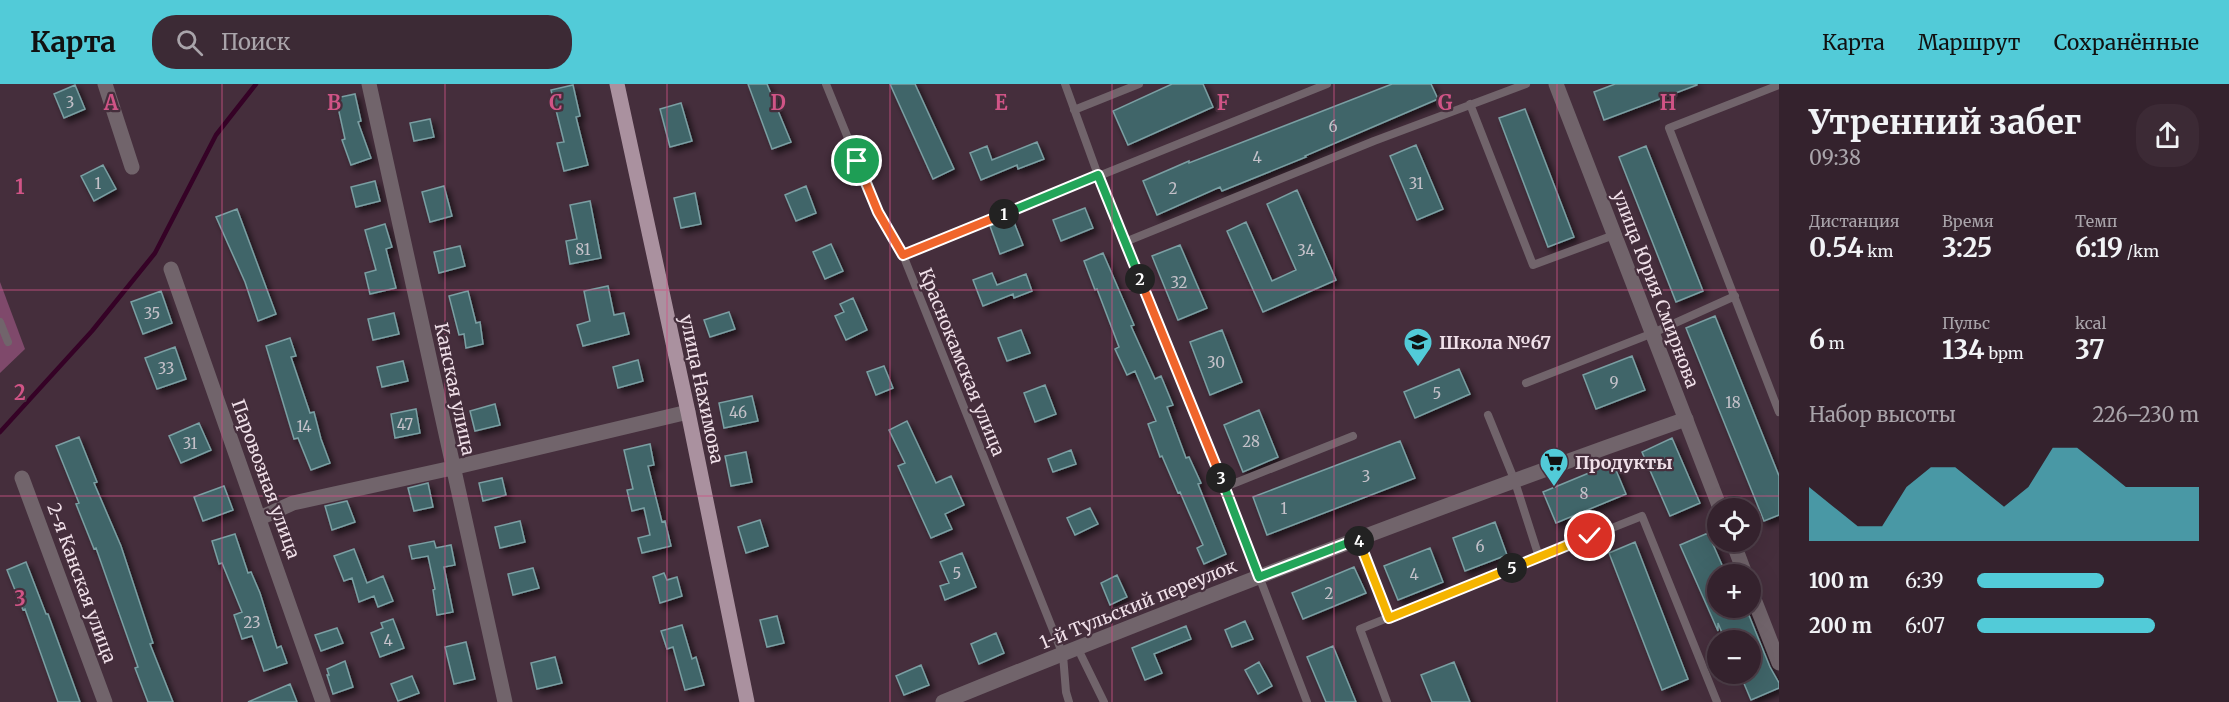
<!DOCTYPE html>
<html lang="ru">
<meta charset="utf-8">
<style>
:root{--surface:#34222d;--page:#3c2a35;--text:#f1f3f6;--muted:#a9a4aa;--line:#4e3f49;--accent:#52cbd8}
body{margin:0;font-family:Merriweather,serif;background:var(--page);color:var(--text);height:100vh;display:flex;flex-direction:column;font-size:22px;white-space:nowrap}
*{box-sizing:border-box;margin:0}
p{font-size:20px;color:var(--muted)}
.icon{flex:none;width:33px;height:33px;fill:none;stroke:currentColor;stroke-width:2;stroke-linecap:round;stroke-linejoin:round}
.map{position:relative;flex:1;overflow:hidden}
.panel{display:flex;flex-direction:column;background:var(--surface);width:450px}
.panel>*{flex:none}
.fabs{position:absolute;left:1707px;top:414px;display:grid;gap:12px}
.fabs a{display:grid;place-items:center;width:54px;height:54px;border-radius:50%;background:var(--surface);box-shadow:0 6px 24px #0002,0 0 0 2px var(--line);font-size:30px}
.pin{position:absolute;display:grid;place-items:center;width:51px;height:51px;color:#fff;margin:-26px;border:3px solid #fff;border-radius:50%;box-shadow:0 2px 6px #0007}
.km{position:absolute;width:30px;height:30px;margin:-15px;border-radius:50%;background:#222;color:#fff;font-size:16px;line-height:30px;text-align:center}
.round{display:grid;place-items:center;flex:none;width:63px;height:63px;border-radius:24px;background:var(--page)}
.head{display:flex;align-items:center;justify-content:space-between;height:102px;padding:0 30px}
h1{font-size:33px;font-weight:700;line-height:45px}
.metrics{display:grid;grid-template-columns:repeat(3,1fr);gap:9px;height:102px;padding:6px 30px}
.metrics div{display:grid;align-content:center}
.metrics b{font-size:26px;font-weight:700}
.metrics small{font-size:16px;font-weight:400}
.metrics p{font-size:16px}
.chart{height:168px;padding:12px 30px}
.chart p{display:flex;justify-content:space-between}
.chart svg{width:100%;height:108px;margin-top:6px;fill:var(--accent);opacity:.7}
ul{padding:0 30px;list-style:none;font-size:20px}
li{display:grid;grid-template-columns:96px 72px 1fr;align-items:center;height:45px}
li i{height:15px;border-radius:8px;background:var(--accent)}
header{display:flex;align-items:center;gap:36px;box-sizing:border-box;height:84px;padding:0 30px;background:var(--accent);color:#111}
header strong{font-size:28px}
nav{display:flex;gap:33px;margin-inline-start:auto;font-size:21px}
.search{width:420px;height:54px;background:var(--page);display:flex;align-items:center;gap:15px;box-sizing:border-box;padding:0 21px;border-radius:24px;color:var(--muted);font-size:22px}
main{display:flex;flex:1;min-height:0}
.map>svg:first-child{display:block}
.green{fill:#7f496b}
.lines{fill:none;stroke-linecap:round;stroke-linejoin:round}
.stream{stroke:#350226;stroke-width:4.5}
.building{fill:#416569;stroke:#7a9fa3;stroke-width:1.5;filter:url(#shadow)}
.service{stroke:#71646b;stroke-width:8}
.minor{stroke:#71646b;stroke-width:15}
.tertiary{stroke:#71646b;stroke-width:15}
.primary{stroke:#aa919f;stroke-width:15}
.split-1-casing{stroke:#fff;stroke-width:12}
.split-2-casing{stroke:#fff;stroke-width:12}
.split-3-casing{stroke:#fff;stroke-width:12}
.split-4-casing{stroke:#fff;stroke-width:12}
.split-5-casing{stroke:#fff;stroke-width:12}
.split-6-casing{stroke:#fff;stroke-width:12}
.split-1{stroke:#f0652b;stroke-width:8}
.split-2{stroke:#22a559;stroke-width:8}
.split-3{stroke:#f0652b;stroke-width:8}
.split-4{stroke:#22a559;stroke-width:8}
.split-5{stroke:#f5b400;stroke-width:8}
.split-6{stroke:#f5b400;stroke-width:8}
.grid{fill:none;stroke:#d05486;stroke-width:1.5;stroke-opacity:0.55}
.labels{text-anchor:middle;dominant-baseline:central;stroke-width:4.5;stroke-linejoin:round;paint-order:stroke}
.number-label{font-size:15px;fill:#c4c1c9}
.street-label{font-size:18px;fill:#f0e0e9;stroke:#452e3c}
.poi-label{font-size:18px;font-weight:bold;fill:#f0e0e9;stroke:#452e3c;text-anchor:start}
.grid-label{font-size:20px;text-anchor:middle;font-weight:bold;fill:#d05486;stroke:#452e3c;stroke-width:4.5;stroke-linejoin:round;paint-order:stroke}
</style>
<header>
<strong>Карта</strong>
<div class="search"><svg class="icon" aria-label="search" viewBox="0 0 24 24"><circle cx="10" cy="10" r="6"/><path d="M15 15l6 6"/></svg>Поиск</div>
<nav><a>Карта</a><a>Маршрут</a><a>Сохранённые</a></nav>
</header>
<main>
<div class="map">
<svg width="1779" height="618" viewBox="0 0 1779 618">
<defs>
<filter id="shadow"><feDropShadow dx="4" dy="4" stdDeviation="3" flood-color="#0009"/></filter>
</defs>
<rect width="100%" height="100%" fill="#452e3c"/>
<path class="green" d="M0 198 25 265 0 289Z"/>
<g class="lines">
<path class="stream" d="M0 348 92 247 155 169 216 51 256 0"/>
</g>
<path class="building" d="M748 0H767L791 58 772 65Z
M890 0H915L954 85 933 95Z
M1172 0H1203L1213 23 1128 61 1113 27Z
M1392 0H1431L1438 15 1305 72 1306 73 1222 107 1220 103 1157 131 1143 97 1189 77V79Z
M1615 0H1697V1L1604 36 1594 8Z
M75 1 85 25 64 34 54 10Z
M573 1 580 32 576 33 588 81 564 87 557 59 564 58 551 6Z
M355 10 361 37 358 38 371 74 351 81 342 56 345 55 336 14Z
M681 19 692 57 670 63 660 25Z
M1525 25 1574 153 1548 163 1499 34Z
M430 35 434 53 414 57 410 39Z
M1037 58 1044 75 1018 85 1017 81 981 96 970 69 987 62 992 76Z
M1416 61 1443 125 1417 136 1390 72Z
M1646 62 1703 207 1676 218 1619 73Z
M103 81 116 105 94 117 81 92Z
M375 97 380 117 356 123 351 103Z
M444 102 452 132 430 138 422 108Z
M806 102 816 129 796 137 785 111Z
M1297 106 1336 196 1263 228 1227 147 1246 138 1272 197 1296 186 1267 120Z
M695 109 701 140 681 144 674 114Z
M590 117 601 174 570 180 566 157 577 155 570 121Z
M1085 124 1093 144 1061 157 1053 136Z
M237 125 276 230 258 237 245 198 216 133Z
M1012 133 1023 161 1000 170 990 142Z
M385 140 392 163 386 165 396 204 370 210 365 189 376 186 365 146Z
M831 160 843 187 825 195 813 168Z
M1180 161 1207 224 1178 236 1152 172Z
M460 162 465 182 439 189 434 168Z
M1103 169 1134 241 1131 242 1155 295 1161 292 1173 321 1167 323 1186 374 1189 373 1201 399 1198 400 1226 470 1204 480 1197 464 1203 461 1180 408 1178 409 1162 372 1160 373 1148 340 1156 337 1135 287 1127 291 1115 265 1119 263 1097 205 1095 206 1084 177Z
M992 189 997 201 1026 190 1032 207 1014 214 1013 210 983 222 973 196Z
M608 202 614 231 624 229 629 250 583 262 577 241 590 237 584 207Z
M161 207 172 239 143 250 131 218Z
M468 207 476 239 480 238 483 260 466 264 464 250 459 251 449 212Z
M853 214 867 246 846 256 835 232 844 228 840 220Z
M729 228 735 245 710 253 704 236Z
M394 229 399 250 373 256 368 235Z
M1715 232 1779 392V431L1764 437 1686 244Z
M1021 246 1030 269 1007 277 998 254Z
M1222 246 1242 298 1210 311 1190 258Z
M290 254 296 272 291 273 310 329 314 328 321 355 330 379 311 386 298 354 294 355 266 262Z
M175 263 186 295 157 305 145 274Z
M1632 272 1645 306 1596 325 1583 291Z
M638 276 643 297 618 304 613 283Z
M403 277 408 297 382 303 377 283Z
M884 282 893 304 876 311 867 288Z
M1459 285 1470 310 1415 334 1404 308Z
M1045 301 1056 330 1035 338 1024 309Z
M752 312 758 337 724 344 719 319Z
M495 320 500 341 475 347 470 327Z
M416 325 420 349 395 354 391 330Z
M1259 326 1278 373 1243 388 1224 341Z
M907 337 936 399 951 392 964 421 945 430 952 445 931 454 898 382 905 379 889 346Z
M199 339 211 366 181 379 169 352Z
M79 353 97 398 94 399 121 462 153 559 150 560 173 618H148L135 584 138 583 96 464 94 465 76 420 79 419 56 362Z
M1672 354 1700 419 1670 432 1642 368Z
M1400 357 1415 394 1267 451 1253 413Z
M650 360 654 381 648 382 662 438 665 437 671 462 642 469 638 454 650 451 644 424 632 427 627 406 633 405 624 366Z
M1071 366 1076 380 1053 388 1048 375Z
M746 368 752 398 731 402 725 372Z
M1613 379 1626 410 1556 439 1543 408Z
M502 394 506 411 483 417 479 399Z
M428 399 433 423 414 427 408 404Z
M224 402 233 426 203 437 194 413Z
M347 417 355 438 332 446 325 422Z
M1090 424 1098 440 1075 451 1067 434Z
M760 436 768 462 746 469 738 443Z
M520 437 525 458 500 464 495 443Z
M1495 438 1507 471 1465 487 1453 454Z
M1708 449 1726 490H1718V524H1746L1770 583 1779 599V604L1751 616 1740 590H1750V556H1725L1718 539V547L1680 461Z
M235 450 248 489 251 488 260 509 277 564 281 562 287 579 264 587 252 552 242 555 234 531 242 528 222 479 219 480 212 457Z
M434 457 436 464 451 461 455 481 444 483 453 528 437 531 433 506 435 505 428 472 412 475 409 462Z
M1635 458 1688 595 1662 606 1609 469Z
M1430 464 1443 498 1398 516 1384 482Z
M354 465 367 499 383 492 393 517 378 523 374 512 359 518 352 494 344 497 334 472Z
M962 469 976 503 945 516 940 502 949 499 940 478Z
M26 478 46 530H48L80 618H58L25 525 23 526 7 486Z
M1354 483 1366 509 1303 535 1292 509Z
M533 484 539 504 513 511 508 490Z
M664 489 667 496 677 493 682 512 660 519 653 493Z
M1117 491 1127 513 1110 521 1101 499Z
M777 532 784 559 767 563 760 536Z
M393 535 404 564 380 573 371 549 383 544 381 539Z
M1245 537 1253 555 1232 563 1225 546Z
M682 541 692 575 696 573 704 601 685 606 673 563 667 565 661 547Z
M1186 542 1191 555 1154 570 1162 589 1145 596 1132 564Z
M337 544 343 559 321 567 315 551Z
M996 549 1004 569 979 580 971 560Z
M466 558 475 595 454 600 445 563Z
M1333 562 1356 618H1326L1307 573Z
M555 573 562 599 537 605 531 579Z
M345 577 353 603 333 610 327 591H329L327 585Z
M1259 578 1272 602 1258 610 1245 586Z
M1454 578 1470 618H1432L1421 591Z
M921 581 929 601 904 611 896 592Z
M412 592 419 609 398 617 391 600Z
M290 600 297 618H248Z"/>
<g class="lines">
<path class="service" d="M826 0 878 128 903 171 1063 571 1066 608 1069 618
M1065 0 1098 91 1225 403 1307 618
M1779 1 1669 44 1779 328
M1470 20 1533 181 1614 151
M1074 26 1139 0
M1125 158 1374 57 1526 0
M903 171 1327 0
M0 238 8 258
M1526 299 1653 249 1735 212
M1488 331 1514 395 1539 473
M1225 403 1353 352
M1357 455 1389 533
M1078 565 1104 618
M1387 618 1360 545 1642 432 1717 618"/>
<path class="minor" d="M105 0 132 83
M369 0 505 618
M171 185 323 618
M22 394 105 618
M260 434 293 419 452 384 688 328
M943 618C1189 518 1436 423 1686 335"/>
<path class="tertiary" d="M1556 0 1720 424
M1733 458 1745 490
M1750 505 1779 579"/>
<path class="primary" d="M617 0 688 328 747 618"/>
</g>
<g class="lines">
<g class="split-1-casing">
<path id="split-1" d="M857 77 878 128 903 171 1004 130"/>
</g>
<g class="split-2-casing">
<path id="split-2" d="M1004 130 1098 91 1140 195"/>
</g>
<g class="split-3-casing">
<path id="split-3" d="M1140 195 1221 394"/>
</g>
<g class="split-4-casing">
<path id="split-4" d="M1221 394 1259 493 1358 455 1359 457"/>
</g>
<g class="split-5-casing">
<path id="split-5" d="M1359 457 1389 534 1512 484"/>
</g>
<g class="split-6-casing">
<path id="split-6" d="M1512 484 1590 452"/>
</g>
<use href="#split-1" class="split-1"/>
<use href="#split-2" class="split-2"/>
<use href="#split-3" class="split-3"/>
<use href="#split-4" class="split-4"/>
<use href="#split-5" class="split-5"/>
<use href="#split-6" class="split-6"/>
</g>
<path class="grid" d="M222 0V618M445 0V618M667 0V618M890 0V618M1112 0V618M1334 0V618M1557 0V618M0 206H1779M0 412H1779"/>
<defs>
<g id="school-pin" transform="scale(1.5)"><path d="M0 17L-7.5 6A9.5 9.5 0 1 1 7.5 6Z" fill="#52cbd8" stroke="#452e3c"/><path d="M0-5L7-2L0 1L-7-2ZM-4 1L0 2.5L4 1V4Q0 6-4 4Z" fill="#111"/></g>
<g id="supermarket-pin" transform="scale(1.5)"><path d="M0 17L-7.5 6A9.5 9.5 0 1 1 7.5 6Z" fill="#52cbd8" stroke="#452e3c"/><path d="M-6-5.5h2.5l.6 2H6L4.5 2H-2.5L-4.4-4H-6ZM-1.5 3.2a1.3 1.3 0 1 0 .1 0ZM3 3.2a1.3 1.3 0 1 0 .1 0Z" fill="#111"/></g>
</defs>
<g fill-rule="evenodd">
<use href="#school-pin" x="1418" y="258"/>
<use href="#supermarket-pin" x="1554" y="378"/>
</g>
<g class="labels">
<g class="number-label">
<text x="70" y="18">3</text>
<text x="1333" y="42">6</text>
<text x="1257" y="73">4</text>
<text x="98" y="99">1</text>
<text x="1416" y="99">31</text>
<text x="1173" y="104">2</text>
<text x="583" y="165">81</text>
<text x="1306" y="166">34</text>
<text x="1179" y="198">32</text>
<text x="152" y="229">35</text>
<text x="1216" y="278">30</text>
<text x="166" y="284">33</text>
<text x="1614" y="298">9</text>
<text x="1437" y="309">5</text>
<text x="1733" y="318">18</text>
<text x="738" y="328">46</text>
<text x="405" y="340">47</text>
<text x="304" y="342">14</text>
<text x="1251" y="357">28</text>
<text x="190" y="359">31</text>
<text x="1366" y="392">3</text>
<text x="1584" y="409">8</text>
<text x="1284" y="424">1</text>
<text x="1480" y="462">6</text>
<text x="957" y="489">5</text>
<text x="1414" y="490">4</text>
<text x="1329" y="509">2</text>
<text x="252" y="538">23</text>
<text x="388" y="556">4</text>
</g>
<g class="street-label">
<text transform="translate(1656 205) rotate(69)">улица Юрия Смирнова</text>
<text transform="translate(962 278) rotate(68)">Краснокамская улица</text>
<text transform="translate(455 305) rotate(78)">Канская улица</text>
<text transform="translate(702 305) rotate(78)">улица Нахимова</text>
<text transform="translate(266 395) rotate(70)">Паровозная улица</text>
<text transform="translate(82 499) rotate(70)">2-я Канская улица</text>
<text transform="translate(1138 520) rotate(-22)">1-й Тульский переулок</text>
</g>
<g class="poi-label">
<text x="1439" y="258">Школа №67</text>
<text x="1575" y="378">Продукты</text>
</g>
</g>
<g class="grid-label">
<text x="111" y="26">A</text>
<text x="334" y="26">B</text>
<text x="556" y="26">C</text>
<text x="778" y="26">D</text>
<text x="1001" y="26">E</text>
<text x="1223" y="26">F</text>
<text x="1445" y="26">G</text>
<text x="1668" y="26">H</text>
<text x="20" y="110">1</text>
<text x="20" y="316">2</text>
<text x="20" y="522">3</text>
</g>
</svg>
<div class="fabs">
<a><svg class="icon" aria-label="locate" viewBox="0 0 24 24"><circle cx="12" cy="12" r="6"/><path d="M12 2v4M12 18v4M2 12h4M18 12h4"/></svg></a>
<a>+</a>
<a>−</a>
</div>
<div class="pin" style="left:857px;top:77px;background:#1e9e55"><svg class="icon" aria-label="arrive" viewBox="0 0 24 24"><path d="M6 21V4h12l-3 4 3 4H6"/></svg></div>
<div class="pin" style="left:1590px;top:452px;background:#d93025"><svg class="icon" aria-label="check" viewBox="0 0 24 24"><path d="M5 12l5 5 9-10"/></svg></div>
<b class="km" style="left:1004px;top:130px">1</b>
<b class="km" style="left:1140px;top:195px">2</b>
<b class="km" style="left:1221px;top:394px">3</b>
<b class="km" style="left:1359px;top:457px">4</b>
<b class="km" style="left:1512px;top:484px">5</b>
</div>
<section class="panel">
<div class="head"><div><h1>Утренний забег</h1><p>09:38</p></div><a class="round"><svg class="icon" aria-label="share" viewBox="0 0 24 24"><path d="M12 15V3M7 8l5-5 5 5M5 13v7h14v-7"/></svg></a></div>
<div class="metrics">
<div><p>Дистанция</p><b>0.54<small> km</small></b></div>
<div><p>Время</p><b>3:25</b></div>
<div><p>Темп</p><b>6:19<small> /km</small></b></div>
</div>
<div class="metrics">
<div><b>6<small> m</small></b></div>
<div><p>Пульс</p><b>134<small> bpm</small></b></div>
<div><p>kcal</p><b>37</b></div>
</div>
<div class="chart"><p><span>Набор высоты</span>226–230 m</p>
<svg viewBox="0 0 160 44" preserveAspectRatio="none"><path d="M0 44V22L10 30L20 38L30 38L40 22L50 14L60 14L70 22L80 30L90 22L100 6L110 6L120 14L130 22L140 22L150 22L160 22V44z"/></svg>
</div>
<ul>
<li><b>100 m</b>6:39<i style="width:57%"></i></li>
<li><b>200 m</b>6:07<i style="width:80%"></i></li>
</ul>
</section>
</main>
